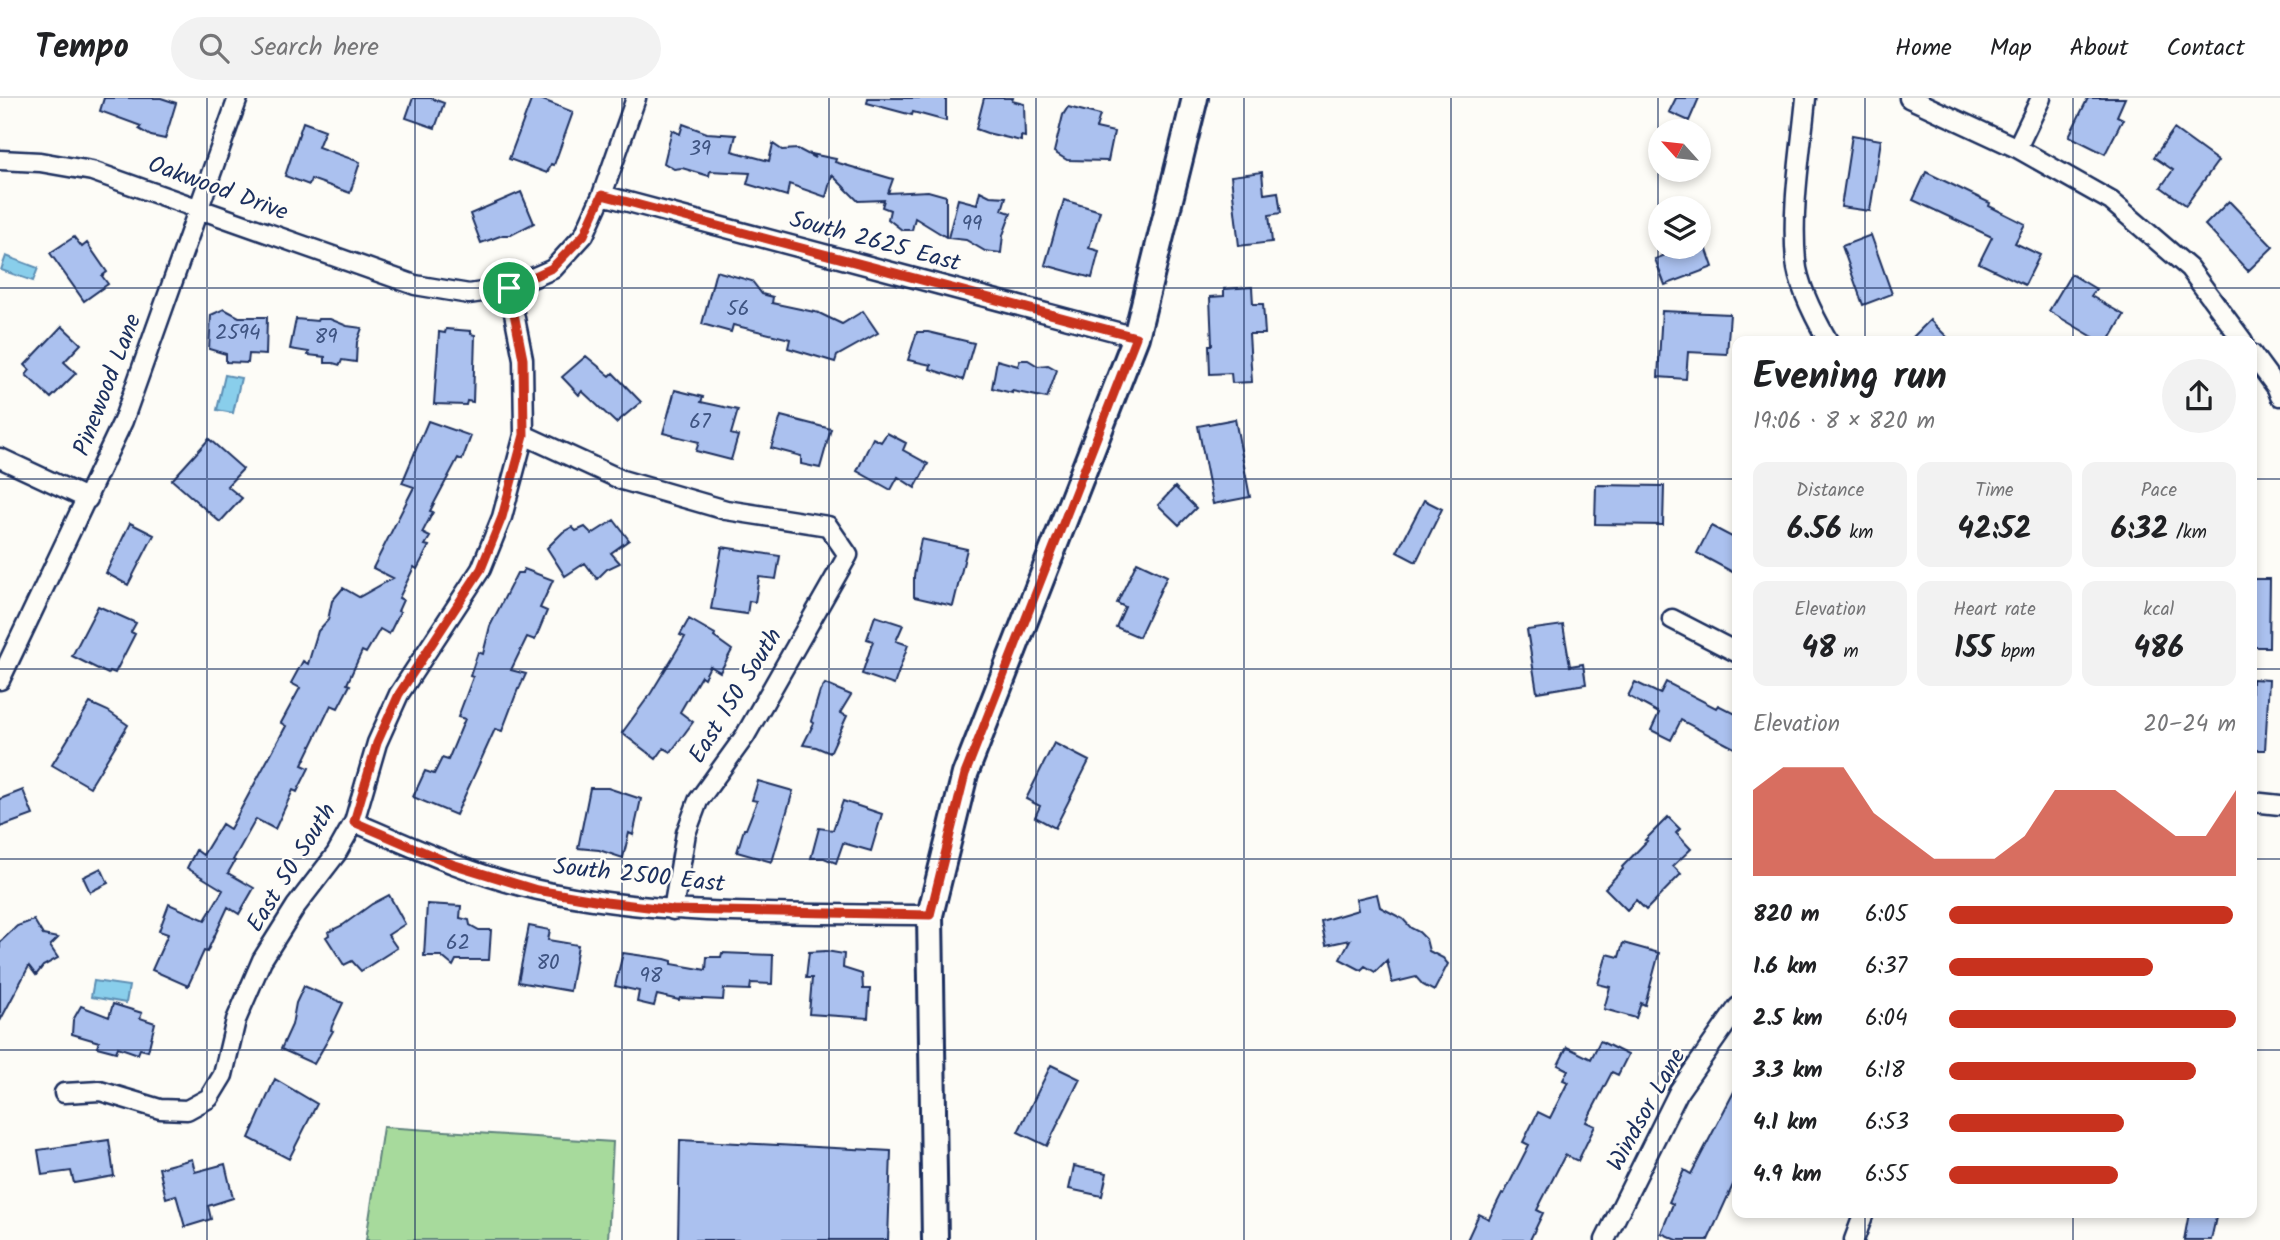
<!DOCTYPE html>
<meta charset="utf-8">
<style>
:root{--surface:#fff;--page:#f2f2f2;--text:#202124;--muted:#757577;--line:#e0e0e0;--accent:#c8321e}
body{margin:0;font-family:Kalam,sans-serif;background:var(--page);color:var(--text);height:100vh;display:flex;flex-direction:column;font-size:26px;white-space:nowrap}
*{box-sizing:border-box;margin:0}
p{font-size:23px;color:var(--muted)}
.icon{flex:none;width:38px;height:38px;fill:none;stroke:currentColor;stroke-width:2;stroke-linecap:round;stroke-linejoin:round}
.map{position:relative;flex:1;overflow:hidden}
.drawer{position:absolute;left:1732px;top:238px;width:525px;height:882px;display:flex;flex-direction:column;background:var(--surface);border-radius:14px;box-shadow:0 4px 10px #0003}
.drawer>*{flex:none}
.needle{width:46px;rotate:297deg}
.fabs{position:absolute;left:1648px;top:21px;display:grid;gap:14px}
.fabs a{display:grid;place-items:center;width:63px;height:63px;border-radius:50%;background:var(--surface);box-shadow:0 4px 10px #0003;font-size:35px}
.pin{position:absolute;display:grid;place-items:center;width:60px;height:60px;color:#fff;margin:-30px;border:4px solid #fff;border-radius:50%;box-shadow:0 2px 7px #0007}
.round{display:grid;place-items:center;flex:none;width:74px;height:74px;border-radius:37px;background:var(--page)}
.head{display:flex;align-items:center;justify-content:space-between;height:119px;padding:0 21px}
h1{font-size:38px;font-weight:800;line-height:52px}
.figures{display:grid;grid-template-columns:repeat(3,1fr);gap:10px;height:119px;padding:7px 21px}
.figures div{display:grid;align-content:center;border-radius:14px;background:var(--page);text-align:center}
.figures b{font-size:30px;font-weight:800}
.figures small{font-size:19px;font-weight:400}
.figures p{font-size:19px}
.chart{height:196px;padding:14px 21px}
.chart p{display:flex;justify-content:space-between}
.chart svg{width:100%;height:126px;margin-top:7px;fill:var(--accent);opacity:.7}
ul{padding:0 21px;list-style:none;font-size:23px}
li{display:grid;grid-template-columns:112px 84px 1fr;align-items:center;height:52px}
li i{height:18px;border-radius:9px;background:var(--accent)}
header{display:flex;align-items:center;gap:42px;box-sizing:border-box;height:98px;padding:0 35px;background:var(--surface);border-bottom:2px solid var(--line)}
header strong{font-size:33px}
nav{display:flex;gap:38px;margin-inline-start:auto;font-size:24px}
.search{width:490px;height:63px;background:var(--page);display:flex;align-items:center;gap:18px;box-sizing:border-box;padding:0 24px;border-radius:38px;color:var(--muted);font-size:26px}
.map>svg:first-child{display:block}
.green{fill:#a7da9c;stroke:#61847d;stroke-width:2}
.water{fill:#89ceeb;stroke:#5d8eb3;stroke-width:2}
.building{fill:#abc1ef;stroke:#1b2f5e;stroke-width:2}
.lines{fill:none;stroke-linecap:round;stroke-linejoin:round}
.street-casing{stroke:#1b2f5e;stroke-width:23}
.secondary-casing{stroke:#1b2f5e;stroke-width:30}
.street{stroke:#fdfcf7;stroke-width:18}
.secondary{stroke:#fdfcf7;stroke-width:24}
.route-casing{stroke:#fff;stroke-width:14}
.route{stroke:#c8321e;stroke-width:9}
.grid{fill:none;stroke:#1b2f5e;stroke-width:2;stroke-opacity:0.55}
.labels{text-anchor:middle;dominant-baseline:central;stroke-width:5;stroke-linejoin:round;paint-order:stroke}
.number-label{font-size:21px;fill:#3f5482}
.street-label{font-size:24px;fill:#1b2f5e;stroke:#fdfcf7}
</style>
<header>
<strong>Tempo</strong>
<div class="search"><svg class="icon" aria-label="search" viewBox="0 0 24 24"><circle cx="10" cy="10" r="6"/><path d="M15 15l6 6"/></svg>Search here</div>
<nav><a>Home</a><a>Map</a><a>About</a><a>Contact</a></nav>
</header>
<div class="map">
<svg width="2280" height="1142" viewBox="0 0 2280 1142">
<rect width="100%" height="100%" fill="#fdfcf7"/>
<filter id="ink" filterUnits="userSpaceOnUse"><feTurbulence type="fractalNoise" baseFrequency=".0143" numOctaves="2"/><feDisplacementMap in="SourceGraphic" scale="14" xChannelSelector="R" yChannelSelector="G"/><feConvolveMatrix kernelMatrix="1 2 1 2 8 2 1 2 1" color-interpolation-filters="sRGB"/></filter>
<g filter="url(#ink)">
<path class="green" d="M383 1029 613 1044 608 1142H366Z"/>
<path class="water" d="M6 158 38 170 33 183 1 172Z
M225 277 241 280 233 315 217 312Z
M94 883 129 888 126 905 91 899Z"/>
<path class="building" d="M104 0H161L176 5 165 41 151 38 139 31 141 28 100 13Z
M413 0H431L444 5 435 30 406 20Z
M532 0H538L573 14 554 67 551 66 547 75 509 61Z
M868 0H946V23L913 14 912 17 867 5Z
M984 0H1013L1012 3 1024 6 1025 39 1021 38V43L987 35 976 31Z
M1676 0H1699L1689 23 1669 14Z
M2088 0H2125L2117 18 2123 21 2105 56 2069 38Z
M1068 9 1100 17 1096 30 1114 34 1108 63 1067 62 1054 54 1063 17Z
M303 24 325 32 318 49 360 64 350 95 311 81 309 87 285 78Z
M683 26 707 35 736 37 732 53 769 63 773 46 782 52 798 51 815 60 811 56 836 61 835 64 893 81 888 95 928 93 946 98V139L915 120 912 132H902L888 121 890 112 882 109 884 102 858 103 832 77 826 99 789 86 787 98 747 86 750 75 710 73 709 78 682 70 674 71 664 65 672 32 680 36Z
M2174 31 2218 63 2186 107 2161 89 2173 72 2154 59Z
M1852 37 1881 42 1870 113 1841 109Z
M1262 74 1264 96 1278 94 1281 115 1269 117 1272 144 1239 148 1231 78Z
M1926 74 1990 105 1989 108 2025 126 2015 145 2040 157 2025 187 1979 165 1992 139 1913 102Z
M980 93 990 98 1006 99 1002 112 1011 115 1003 137 1001 155 985 153 966 142 948 140 958 101 977 106Z
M521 94 534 125 511 137H503L481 145 470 116Z
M1064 102 1100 113 1089 150 1099 153 1092 180 1045 167Z
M2229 103 2273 149 2248 173 2205 127Z
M1871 137 1892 196 1863 207 1842 148Z
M74 139 82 149 87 145 107 174 102 178 108 186 84 203 50 155Z
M1670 149H1706L1713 169 1665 187 1655 161 1673 154Z
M716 173 752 183 762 196 773 199 772 205 819 215 842 226 863 213 878 235 837 258 835 264 788 250 790 241 733 227 731 234 702 226Z
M2071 176 2096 191 2091 198 2124 217 2109 243H2100L2049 213Z
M1252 189 1253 206H1263L1265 236H1249L1252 284 1232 285 1231 275 1210 276 1209 247H1212L1210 199 1224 198V191Z
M224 211 239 219H267L266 257 249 256 248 265 226 264V256L209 251 211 217Z
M1662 213 1730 216 1727 256 1688 254 1686 281 1658 279Z
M296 221 317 223 318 221H330L347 228 362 230 357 244 356 264 342 262 340 267 333 265H325V259L308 257 309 254 290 251Z
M1930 222 1951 243H1909Z
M62 228 81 246 64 264 76 275 51 300 26 277 30 272 25 267Z
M446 231 471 233V236L475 237 473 304 467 303 466 307 434 306 439 234 445 235Z
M917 234H928L974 245 963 282 930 271 931 267 908 262Z
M586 258 610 278 613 275 641 304 616 325 582 293 579 297 562 279Z
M997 262 1018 268 1020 262H1028L1038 268 1048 267 1057 272 1047 300 1012 293V295L992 290Z
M675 292 703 299 701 304 738 312 731 336 738 338 731 362 696 353 699 344 663 335Z
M781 318 831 331 820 370 801 366V358L771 350Z
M1235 321 1250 399 1213 406 1198 328Z
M428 323 471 338 462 362 458 360 430 413 433 414 422 435 430 439 425 447 429 448 417 471 414 469 399 500 403 502 398 513 400 514 389 536 380 531 366 555 362 553 347 586 350 587 338 610 331 607 302 667 309 670 297 694 293 692 275 731 256 721 233 762 235 763 228 775 254 790 239 816 228 809 207 854 204 853 188 888 152 872 168 836 159 833 169 806 205 822 223 792 187 770 196 752 203 757 222 726 230 731 286 628 281 625 300 590 291 585 303 563 308 566 318 533 328 522 332 503 343 490 359 499 393 480 373 470 414 389 402 385Z
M887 335 906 345 903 352 928 366 915 390 898 379 891 392 857 373 873 340 881 344Z
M209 341 243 371 227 388 242 400 220 424 172 382Z
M1596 387 1664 388 1663 427 1595 426Z
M1175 389 1196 410 1179 427 1158 407Z
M1424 402 1442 411 1416 464 1397 454Z
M614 422 629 442 611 455 620 465 607 471 597 481 585 465 565 478 547 450 563 434 572 429 576 433 585 429 592 436Z
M130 425 154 437 128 487 106 475Z
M1711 428 1738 442V477L1697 455Z
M921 441 967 451 953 508 914 499V478Z
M722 449 780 458 776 481 759 479 755 504 749 503 747 516 711 511Z
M1137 464 1167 478 1139 539 1116 529 1125 509 1117 505Z
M524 471 553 482 540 510 547 513 535 542 527 539 511 572 526 576 519 591H518L502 633 495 631 456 717 413 699 425 673 434 676 442 660 448 662 465 621 458 619 473 579 470 578 478 554 483 556 490 528 517 475H523Z
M2252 481H2270L2269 549H2252Z
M98 508 136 525 131 534 135 536 115 575 110 573 108 576 72 558Z
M875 518 903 527 896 543 908 547 894 587 862 576 873 543 867 541Z
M689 521 715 536 714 539 732 552 720 574 710 568 704 580 701 578 680 614 693 624 671 654 664 650 656 661 622 635 651 595 685 539 680 537Z
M1563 527 1570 568 1583 566 1586 586 1537 594 1527 532Z
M2252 581 2269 582 2265 652H2252Z
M1635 584 1660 596 1666 584 1716 610 1718 607 1738 617V652L1681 622 1671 642 1651 632 1659 615 1628 598Z
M825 586 851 597 840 615 847 618 830 655 816 649 803 647 814 625 811 623 820 593Z
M90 605 108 613 128 627 90 689 52 667Z
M1054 645 1089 663 1055 730 1035 719 1040 708 1026 701Z
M758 683 793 693 772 764 737 754 744 731H746L757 703 752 702Z
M590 690H608L641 701 633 737 629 735 623 760 599 752 578 750Z
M23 692 33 717 0 729V701Z
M843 703 882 716 871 753 843 745 836 765 824 760H811L819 730 833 732Z
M1668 719 1680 731 1676 735 1691 751 1673 768 1681 776 1646 812 1636 802 1627 812 1605 790 1623 771 1622 769 1647 743 1645 742Z
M101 770 108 785 90 794 83 779Z
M1377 796 1380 809 1403 821 1411 830 1419 834 1426 841 1429 853 1443 860 1448 866 1434 893 1423 887 1416 879 1392 885 1387 862 1375 874 1365 868 1361 872 1340 861 1350 842 1326 847 1321 823 1358 812 1356 801Z
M389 797 405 826 388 837 397 850 361 873 352 863 344 867 326 839 329 837 328 834 343 827 372 806Z
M427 806 461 808 460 820 469 822 470 827 479 832H491L489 862H456L453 868 441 858H424Z
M34 822 43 837 58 840 50 848 58 860 43 868 36 877 29 868 0 923V844L17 828Z
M529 828 550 832 548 842 578 847 570 893 518 884Z
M1623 845 1659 855 1645 907 1641 905 1636 920 1604 911 1610 889 1598 886 1607 856 1619 859Z
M826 853 844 856 843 870 862 876 863 891H870L868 920 809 916 812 880H806L809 854Z
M623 855 665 861 672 863V866L706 872 707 859H721L722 855 773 857 772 886 751 885 750 892 724 891 723 902 680 900 679 902 657 897 654 908 637 904 639 893 615 888Z
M304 888 343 905 332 928 331 932 333 933 314 966 281 951 292 927 296 905Z
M113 906 142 915 140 920 155 925 148 953 140 951 138 956 118 949 116 954 97 949 99 944 72 936 73 922 81 908 109 919Z
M1600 943 1628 957 1618 977 1612 974 1586 1024 1595 1028 1578 1063 1565 1057 1537 1112 1543 1115 1530 1142H1467L1479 1116 1489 1121 1502 1095 1504 1096 1529 1047 1523 1044 1538 1014 1550 1020 1568 984 1563 982 1568 972 1558 967 1567 949 1591 961Z
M1051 967 1080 981 1047 1048 1018 1034Z
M275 981 317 1006 289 1061 249 1040Z
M1738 986V1076L1708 1142H1677L1661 1135 1673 1106 1669 1104 1684 1072 1691 1076Z
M109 1042 114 1078 74 1085 71 1073 42 1077 38 1052Z
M680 1042 891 1053 888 1142H678Z
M192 1061 195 1074 225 1066 233 1100 208 1108 211 1121 185 1129 176 1097 166 1100 159 1070Z
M1074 1068 1107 1075 1102 1098 1069 1091Z
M2189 1115H2217L2211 1142H2184Z"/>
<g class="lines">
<g class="street-casing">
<path id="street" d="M1806 0C1801 54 1791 109 1796 163 1798 187 1816 222 1828 243
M1909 0 2017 50 2111 103 2189 170 2243 243
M2017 50 2041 0
M0 62 40 64 92 73 415 187 469 196 509 190 553 171 584 137 602 97 636 0
M602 97 1136 239
M2252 256 2277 290 2280 298
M524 337 622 382 726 412 828 428 848 457 745 638 698 703 686 735 673 812
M0 360 88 401
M1672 521 1738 555
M0 582 123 323 238 0
M2252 704 2280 707
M354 724C414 750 474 778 538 792 665 820 802 815 930 817
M64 995 100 993 160 1011 187 1012 209 1000 223 977 236 922 262 862 296 808 336 756 354 724 377 645 399 596 481 471 502 419 524 337 523 261 509 190
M1605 1142 1679 993 1738 909
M1854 1142 1864 1115"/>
</g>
<g class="secondary-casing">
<path id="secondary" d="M935 1142 930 817 965 676 1136 239 1195 0"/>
</g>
<use href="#street" class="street"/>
<use href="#secondary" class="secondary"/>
</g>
</g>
<g class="lines" filter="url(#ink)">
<g class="route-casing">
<path id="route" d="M602 97 1136 239 965 676 930 817 673 812 606 804 537 792 452 766 354 724 377 645 399 596 481 471 502 419 524 337 523 261 509 190 552 170 584 137Z"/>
</g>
<use href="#route" class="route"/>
</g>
<path class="grid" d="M207 0V1142M415 0V1142M622 0V1142M829 0V1142M1036 0V1142M1244 0V1142M1451 0V1142M1658 0V1142M1865 0V243M2073 0V243M0 190H2280M0 381H1738M2252 381H2280M0 571H1738M2252 571H2280M0 761H1738M2252 761H2280M0 952H1738M2252 952H2280M1865 1115V1142M2073 1115V1142"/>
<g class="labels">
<g class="number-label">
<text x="700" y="51">39</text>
<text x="972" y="126">99</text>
<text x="738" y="211">56</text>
<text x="238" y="235">2594</text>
<text x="326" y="239">89</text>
<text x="700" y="324">67</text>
<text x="458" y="845">62</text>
<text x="548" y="865">80</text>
<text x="651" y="878">98</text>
</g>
<g class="street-label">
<text transform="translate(218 91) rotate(20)">Oakwood Drive</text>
<text transform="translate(875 144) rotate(15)">South 2625 East</text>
<text transform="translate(108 287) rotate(-69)">Pinewood Lane</text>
<text transform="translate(736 598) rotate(-58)">East 150 South</text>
<text transform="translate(292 770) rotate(-58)">East 50 South</text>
<text transform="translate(639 778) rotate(6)">South 2500 East</text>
<text transform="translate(1647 1012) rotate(-61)">Windsor Lane</text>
</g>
</g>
</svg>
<div class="fabs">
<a><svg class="needle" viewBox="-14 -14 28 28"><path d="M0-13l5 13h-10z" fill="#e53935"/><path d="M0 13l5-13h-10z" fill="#757577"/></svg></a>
<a><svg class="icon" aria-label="layers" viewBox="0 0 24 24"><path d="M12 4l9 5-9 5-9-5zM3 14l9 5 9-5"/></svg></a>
</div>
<div class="pin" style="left:509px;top:190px;background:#1e9e55"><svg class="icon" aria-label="arrive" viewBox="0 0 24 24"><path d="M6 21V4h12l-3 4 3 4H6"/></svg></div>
<section class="drawer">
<div class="head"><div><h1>Evening run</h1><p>19:06 · 8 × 820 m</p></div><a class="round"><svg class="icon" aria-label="share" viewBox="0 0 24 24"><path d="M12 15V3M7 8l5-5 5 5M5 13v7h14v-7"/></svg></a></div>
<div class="figures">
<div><p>Distance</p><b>6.56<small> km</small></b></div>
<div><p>Time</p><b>42:52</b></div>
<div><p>Pace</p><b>6:32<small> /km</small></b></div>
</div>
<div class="figures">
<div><p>Elevation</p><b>48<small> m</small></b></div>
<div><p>Heart rate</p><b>155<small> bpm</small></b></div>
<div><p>kcal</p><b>486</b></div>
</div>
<div class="chart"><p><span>Elevation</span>20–24 m</p>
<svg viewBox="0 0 160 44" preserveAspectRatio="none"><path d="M0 44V14L10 6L20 6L30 6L40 22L50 30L60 38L70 38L80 38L90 30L100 14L110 14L120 14L130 22L140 30L150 30L160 14V44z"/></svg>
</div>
<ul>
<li><b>820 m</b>6:05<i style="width:99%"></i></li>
<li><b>1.6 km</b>6:37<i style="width:71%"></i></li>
<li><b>2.5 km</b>6:04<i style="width:100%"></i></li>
<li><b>3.3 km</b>6:18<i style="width:86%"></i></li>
<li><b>4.1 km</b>6:53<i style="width:61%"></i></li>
<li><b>4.9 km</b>6:55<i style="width:59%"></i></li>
</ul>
</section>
</div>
